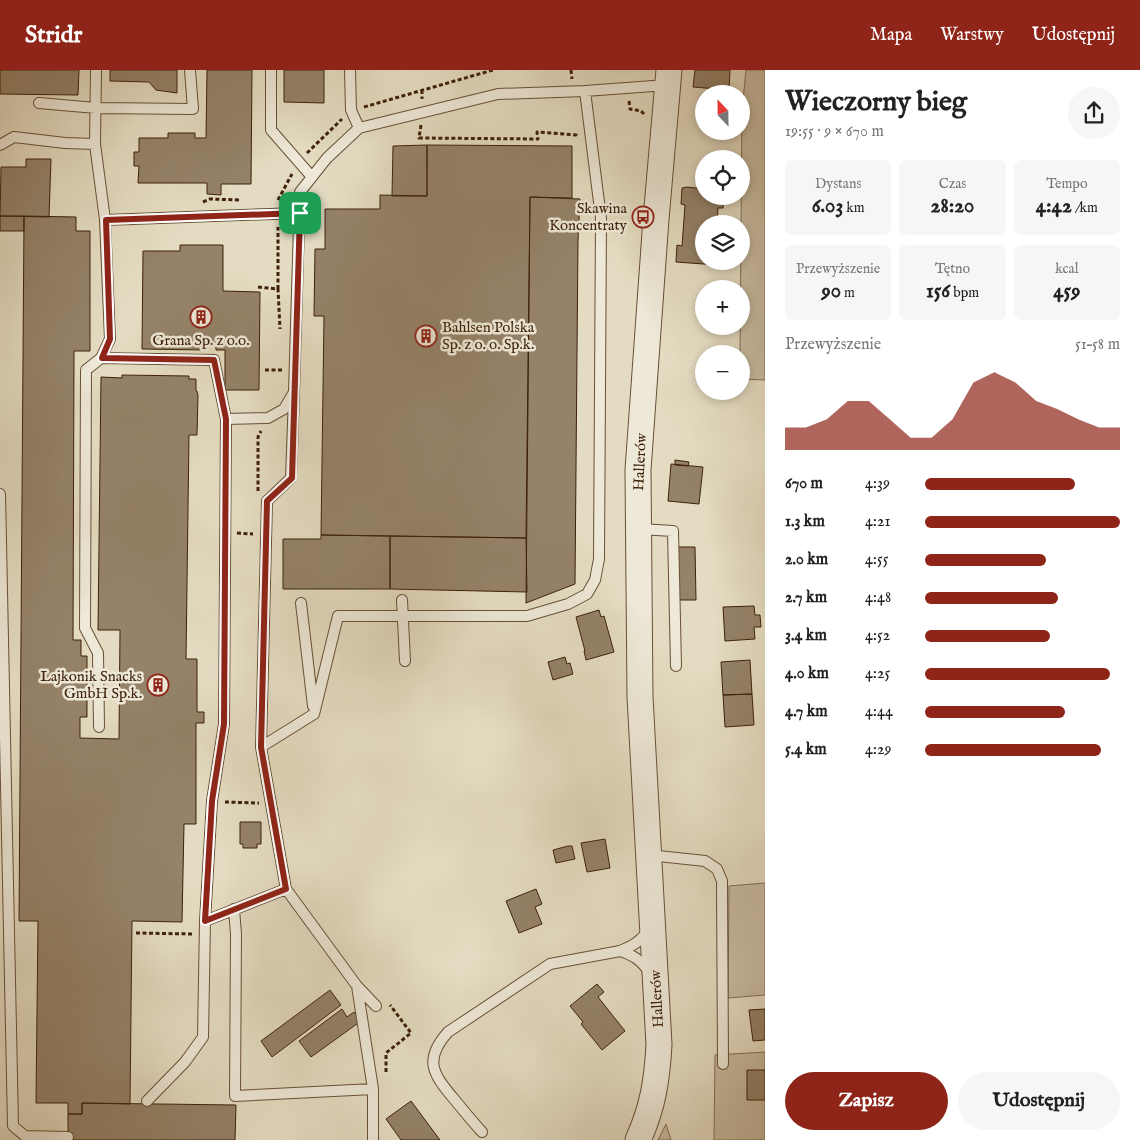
<!DOCTYPE html>
<html lang="pl">
<meta charset="utf-8">
<style>
:root{--surface:#fff;--page:#f6f6f6;--text:#222;--muted:#767676;--accent:#8f2418}
body{margin:0;font-family:"IM FELL English",serif;background:var(--page);color:var(--text);height:100vh;display:flex;flex-direction:column;font-size:19px;white-space:nowrap}
*{box-sizing:border-box;margin:0}
p{font-size:16px;color:var(--muted)}
.icon{flex:none;width:28px;height:28px;fill:none;stroke:currentColor;stroke-width:2;stroke-linecap:round;stroke-linejoin:round}
.map{position:relative;flex:1;overflow:hidden}
.details{display:flex;flex-direction:column;background:var(--surface);width:375px}
.details>*{flex:none}
.needle{width:32px;rotate:338deg}
.tools{position:absolute;left:695px;top:15px;display:grid;gap:10px}
.tools a{display:grid;place-items:center;width:55px;height:55px;border-radius:50%;background:var(--surface);box-shadow:0 2px 8px #0003;font-size:25px}
.pin{position:absolute;display:grid;place-items:center;width:42px;height:42px;color:#fff;margin:-21px;border-radius:10px;box-shadow:0 2px 8px #0006}
.round{display:grid;place-items:center;flex:none;width:52px;height:52px;border-radius:26px;background:var(--page)}
.head{display:flex;align-items:center;justify-content:space-between;height:85px;padding:0 20px}
h1{font-size:28px;font-weight:700;line-height:38px}
.stats{display:grid;grid-template-columns:repeat(3,1fr);gap:8px;height:85px;padding:5px 20px}
.stats div{display:grid;align-content:center;border-radius:8px;background:var(--page);text-align:center}
.stats b{font-size:21px;font-weight:700}
.stats small{font-size:14px;font-weight:400}
.stats p{font-size:14px}
.chart{height:140px;padding:10px 20px}
.chart p{display:flex;justify-content:space-between}
.chart svg{width:100%;height:90px;margin-top:5px;fill:var(--accent);opacity:.7}
.action{display:flex;gap:10px;margin-top:auto;padding:10px 20px}
.action a{flex:1;height:58px;border-radius:30px;background:var(--accent);color:#fff;font-size:20px;font-weight:700;line-height:58px;text-align:center}
.action a+a{background:var(--page);color:var(--text)}
ul{padding:0 20px;list-style:none;font-size:16px}
li{display:grid;grid-template-columns:80px 60px 1fr;align-items:center;height:38px}
li i{height:12px;border-radius:6px;background:var(--accent)}
header{display:flex;align-items:center;gap:30px;box-sizing:border-box;height:70px;padding:0 25px;background:var(--accent);color:#fff}
header strong{font-size:24px}
nav{display:flex;gap:28px;margin-inline-start:auto;font-size:18px}
main{display:flex;flex:1;min-height:0}
.map>svg:first-child{display:block}
.green{fill:#c8bca2;stroke:#836e55}
.building{fill:#948269;stroke:#3e2108}
.lines{fill:none;stroke-linecap:round;stroke-linejoin:round}
.service-casing{stroke:#685036;stroke-width:12}
.tertiary-casing{stroke:#685036;stroke-width:27}
.path{stroke:#3e2108;stroke-width:3;stroke-dasharray:4 2.5;stroke-linecap:butt}
.service{stroke:#ede8d7;stroke-width:10}
.tertiary{stroke:#ede8d7;stroke-width:25}
.route-casing{stroke:#fff;stroke-width:10}
.route{stroke:#8f2418;stroke-width:6}
.labels{text-anchor:middle;dominant-baseline:central;stroke-width:5;stroke-linejoin:round;paint-order:stroke}
.poi-label{font-size:15px;fill:#3e2108;stroke:#ede8d7;text-anchor:end}
.street-label{font-size:15px;fill:#3e2108;stroke:#ede8d7}
</style>
<header>
<strong>Stridr</strong>
<nav><a>Mapa</a><a>Warstwy</a><a>Udostępnij</a></nav>
</header>
<main>
<div class="map">
<svg width="765" height="1070" viewBox="0 0 765 1070">
<rect width="100%" height="100%" fill="#e4dcc2"/>
<filter id="stains"><feTurbulence type="fractalNoise" baseFrequency=".004" numOctaves="4"/><feColorMatrix values="0 0 0 0 .2 0 0 0 0 .09 0 0 0 0 .02 0 0 0 .5 -.17"/></filter>
<radialGradient id="worn" r=".72"><stop offset=".6" stop-color="#630" stop-opacity="0"/><stop offset="1" stop-color="#630" stop-opacity=".3"/></radialGradient>
<path class="green" d="M746 0H765V310L741 309 740 284 742 40Z
M765 813V925L728 928 729 816Z
M765 982V1070H714L715 985Z
M666 1054 671 1070H658Z"/>
<path class="building" d="M0 0H79L78 25 0 24Z
M110 0H177V23L156 20 149 12 110 11Z
M207 0H252L251 114H221V125L207 124V113H138L139 96H134V82H139V68H168V63H195V68H206Z
M284 0H324V33L284 32Z
M695 0H730L729 20 693 17Z
M427 75 572 76V128L530 127 526 468 321 465 324 246H314L315 179H325V139H380V125L427 126Z
M427 75V126H392L393 76Z
M26 89H51L49 147 0 146 1 97H26Z
M687 117 704 119V126H724L723 138H718L717 154H704V191H719L718 195 676 192 677 175 682 176 685 135 681 134 682 118Z
M530 127 580 129 578 170 575 514 526 533Z
M0 146H24V161H0Z
M24 146 76 147V161H90V281H74L73 570H81V586H87V647H80V668L119 669 120 560H98L101 307 122 308V305L189 306V309H196V321H197L198 325 197 365H189L186 589H197V642H204V653H196V754H184L182 852 132 851 130 1034 82 1033V1044H68V1033H36L38 851H19Z
M180 175H223V221L260 222 259 320H225V280H216V272H205V280L142 279 143 181H180Z
M675 390 689 392 688 396 675 395Z
M671 394 703 397 699 434 668 431Z
M321 465 390 466V519H283V469H321Z
M390 466 526 468 527 522 390 519Z
M675 477H695L696 530H676Z
M754 536 755 545H760L761 557H754L755 569 725 571 723 537Z
M599 540 601 547 604 546 614 582 586 590 584 581H585L576 547Z
M565 587 567 594 570 593 573 604 553 610 548 592Z
M750 590 752 624 723 625 721 592Z
M752 624 754 655 725 657 723 625Z
M240 752H261V774H257V778H243V774H240Z
M605 769 610 798 587 802 581 773Z
M568 776H572L575 789 556 793 553 780Z
M536 819 542 834 535 837 542 854 519 863 506 831Z
M597 914 604 922 598 927 625 961 602 980 581 954 583 952 570 936Z
M330 920 341 935 272 987 261 971Z
M342 939 347 947 354 942 361 951 311 987 299 971Z
M765 939V970L753 971 749 940Z
M747 1000H765V1030H747Z
M411 1031 440 1070H401L386 1049Z
M82 1033 236 1035 235 1070H68V1044H82Z"/>
<g class="lines">
<g class="service-casing">
<path id="service" d="M271 0V60L312 107
M350 0 351 40 359 58
M39 33 96 38 193 39 190 0
M95 74 96 0
M0 75 14 67 65 73 95 74 105 150
M101 288 214 290 226 349
M0 424 13 1056 25 1066 68 1067
M639 459 673 461 676 596
M402 530 405 591
M301 533 313 636
M99 657 98 583 85 558 86 300 101 288 110 269 105 150 299 143
M261 677 314 644 338 546H527L568 534 587 524 595 510 599 489 601 148 585 21
M649 785 705 791 717 799 722 811 723 994
M286 819 261 677 267 431 291 408 294 325
M234 839 236 864 235 1026 373 1019
M205 851 286 819 357 916 376 936
M649 859C641 871 633 876 620 881 633 885 641 890 649 902
M357 916 373 1019V1070
M147 1031 185 992 203 967 205 851 212 731 224 654 226 349 268 348 284 339 294 322 300 122 327 88 359 58 498 24 585 21 667 15
M482 1062C472 1051 463 1040 454 1029 433 1004 423 990 448 962L550 894 620 881"/>
</g>
<g class="tertiary-casing">
<path id="tertiary" d="M638 1070C653 1037 657 1010 659 975L640 627 638 400 656 149 669 0"/>
</g>
<path class="path" d="M571 0 572 9
M422 20V29
M629 31 630 39 641 41 644 44
M364 37 493 0
M421 55 419 68 538 69 537 62 576 65V63
M307 83 342 49
M278 130 292 104
M203 132 210 129 241 130
M258 217 278 219 280 259
M278 219V157
M265 300H282
M258 421V367L261 361
M237 463 253 464
M225 732 259 733
M136 863 193 864
M386 1002V983L411 963 390 935"/>
<use href="#service" class="service"/>
<use href="#tertiary" class="tertiary"/>
</g>
<g class="lines">
<g class="route-casing">
<path id="route" d="M300 143 292 408 267 431 261 677 286 819 205 851 212 731 224 654 226 349 214 290 102 288 110 269 106 150Z"/>
</g>
<use href="#route" class="route"/>
</g>
<defs>
<g id="bus-ring" transform="scale(1.125)"><circle r="9.5" fill="#ede8d7" stroke="#8f2418" stroke-width="1.5"/><path d="M-5-6H5V4H4V6H2V4H-2V6H-4V4H-5ZM-3.5-4V0h7V-4ZM-3.5 1.2v1.5H-2V1.2ZM2 1.2v1.5H3.5V1.2Z" fill="#8f2418"/></g>
<g id="building-ring" transform="scale(1.125)"><circle r="9.5" fill="#ede8d7" stroke="#8f2418" stroke-width="1.5"/><path d="M-4-6H4V6H1V3H-1V6H-4ZM-2.5-4.3h1.7v1.8h-1.7ZM.8-4.3h1.7v1.8H.8ZM-2.5-1h1.7V.8h-1.7ZM.8-1h1.7V.8H.8Z" fill="#8f2418"/></g>
</defs>
<g fill-rule="evenodd">
<use href="#bus-ring" x="643" y="147"/>
<use href="#building-ring" x="201" y="247"/>
<use href="#building-ring" x="426" y="266"/>
<use href="#building-ring" x="158" y="615"/>
</g>
<g class="labels">
<g class="poi-label">
<text x="627" y="138">Skawina<tspan x="627" dy="17">Koncentraty</tspan></text>
<text x="442" y="257" text-anchor="start">Bahlsen Polska<tspan x="442" dy="17">Sp. z o. o. Sp.k.</tspan></text>
<text x="201" y="270" text-anchor="middle">Grana Sp. z o.o.</text>
<text x="142" y="606">Lajkonik Snacks<tspan x="142" dy="17">GmbH Sp.k.</tspan></text>
</g>
<g class="street-label">
<text transform="translate(640 392) rotate(-87)">Hallerów</text>
<text transform="translate(657 929) rotate(-93)">Hallerów</text>
</g>
</g>
<rect width="100%" height="100%" filter="url(#stains)"/>
<rect width="100%" height="100%" fill="url(#worn)"/>
</svg>
<div class="tools">
<a><svg class="needle" viewBox="-14 -14 28 28"><path d="M0-13l5 13h-10z" fill="#e53935"/><path d="M0 13l5-13h-10z" fill="#767676"/></svg></a>
<a><svg class="icon" aria-label="locate" viewBox="0 0 24 24"><circle cx="12" cy="12" r="6"/><path d="M12 2v4M12 18v4M2 12h4M18 12h4"/></svg></a>
<a><svg class="icon" aria-label="layers" viewBox="0 0 24 24"><path d="M12 4l9 5-9 5-9-5zM3 14l9 5 9-5"/></svg></a>
<a>+</a>
<a>−</a>
</div>
<div class="pin" style="left:300px;top:143px;background:#1e9e55"><svg class="icon" aria-label="arrive" viewBox="0 0 24 24"><path d="M6 21V4h12l-3 4 3 4H6"/></svg></div>
</div>
<section class="details">
<div class="head"><div><h1>Wieczorny bieg</h1><p>19:55 · 9 × 670 m</p></div><a class="round"><svg class="icon" aria-label="share" viewBox="0 0 24 24"><path d="M12 15V3M7 8l5-5 5 5M5 13v7h14v-7"/></svg></a></div>
<div class="stats">
<div><p>Dystans</p><b>6.03<small> km</small></b></div>
<div><p>Czas</p><b>28:20</b></div>
<div><p>Tempo</p><b>4:42<small> /km</small></b></div>
</div>
<div class="stats">
<div><p>Przewyższenie</p><b>90<small> m</small></b></div>
<div><p>Tętno</p><b>156<small> bpm</small></b></div>
<div><p>kcal</p><b>459</b></div>
</div>
<div class="chart"><p><span>Przewyższenie</span>51–58 m</p>
<svg viewBox="0 0 160 44" preserveAspectRatio="none"><path d="M0 44V33L10 33L20 29L30 20L40 20L50 29L60 38L70 38L80 29L90 11L100 6L110 11L120 20L130 24L140 29L150 33L160 33V44z"/></svg>
</div>
<ul>
<li><b>670 m</b>4:39<i style="width:77%"></i></li>
<li><b>1.3 km</b>4:21<i style="width:100%"></i></li>
<li><b>2.0 km</b>4:55<i style="width:62%"></i></li>
<li><b>2.7 km</b>4:48<i style="width:68%"></i></li>
<li><b>3.4 km</b>4:52<i style="width:64%"></i></li>
<li><b>4.0 km</b>4:25<i style="width:95%"></i></li>
<li><b>4.7 km</b>4:44<i style="width:72%"></i></li>
<li><b>5.4 km</b>4:29<i style="width:90%"></i></li>
</ul>
<div class="action"><a>Zapisz</a><a>Udostępnij</a></div>
</section>
</main>
